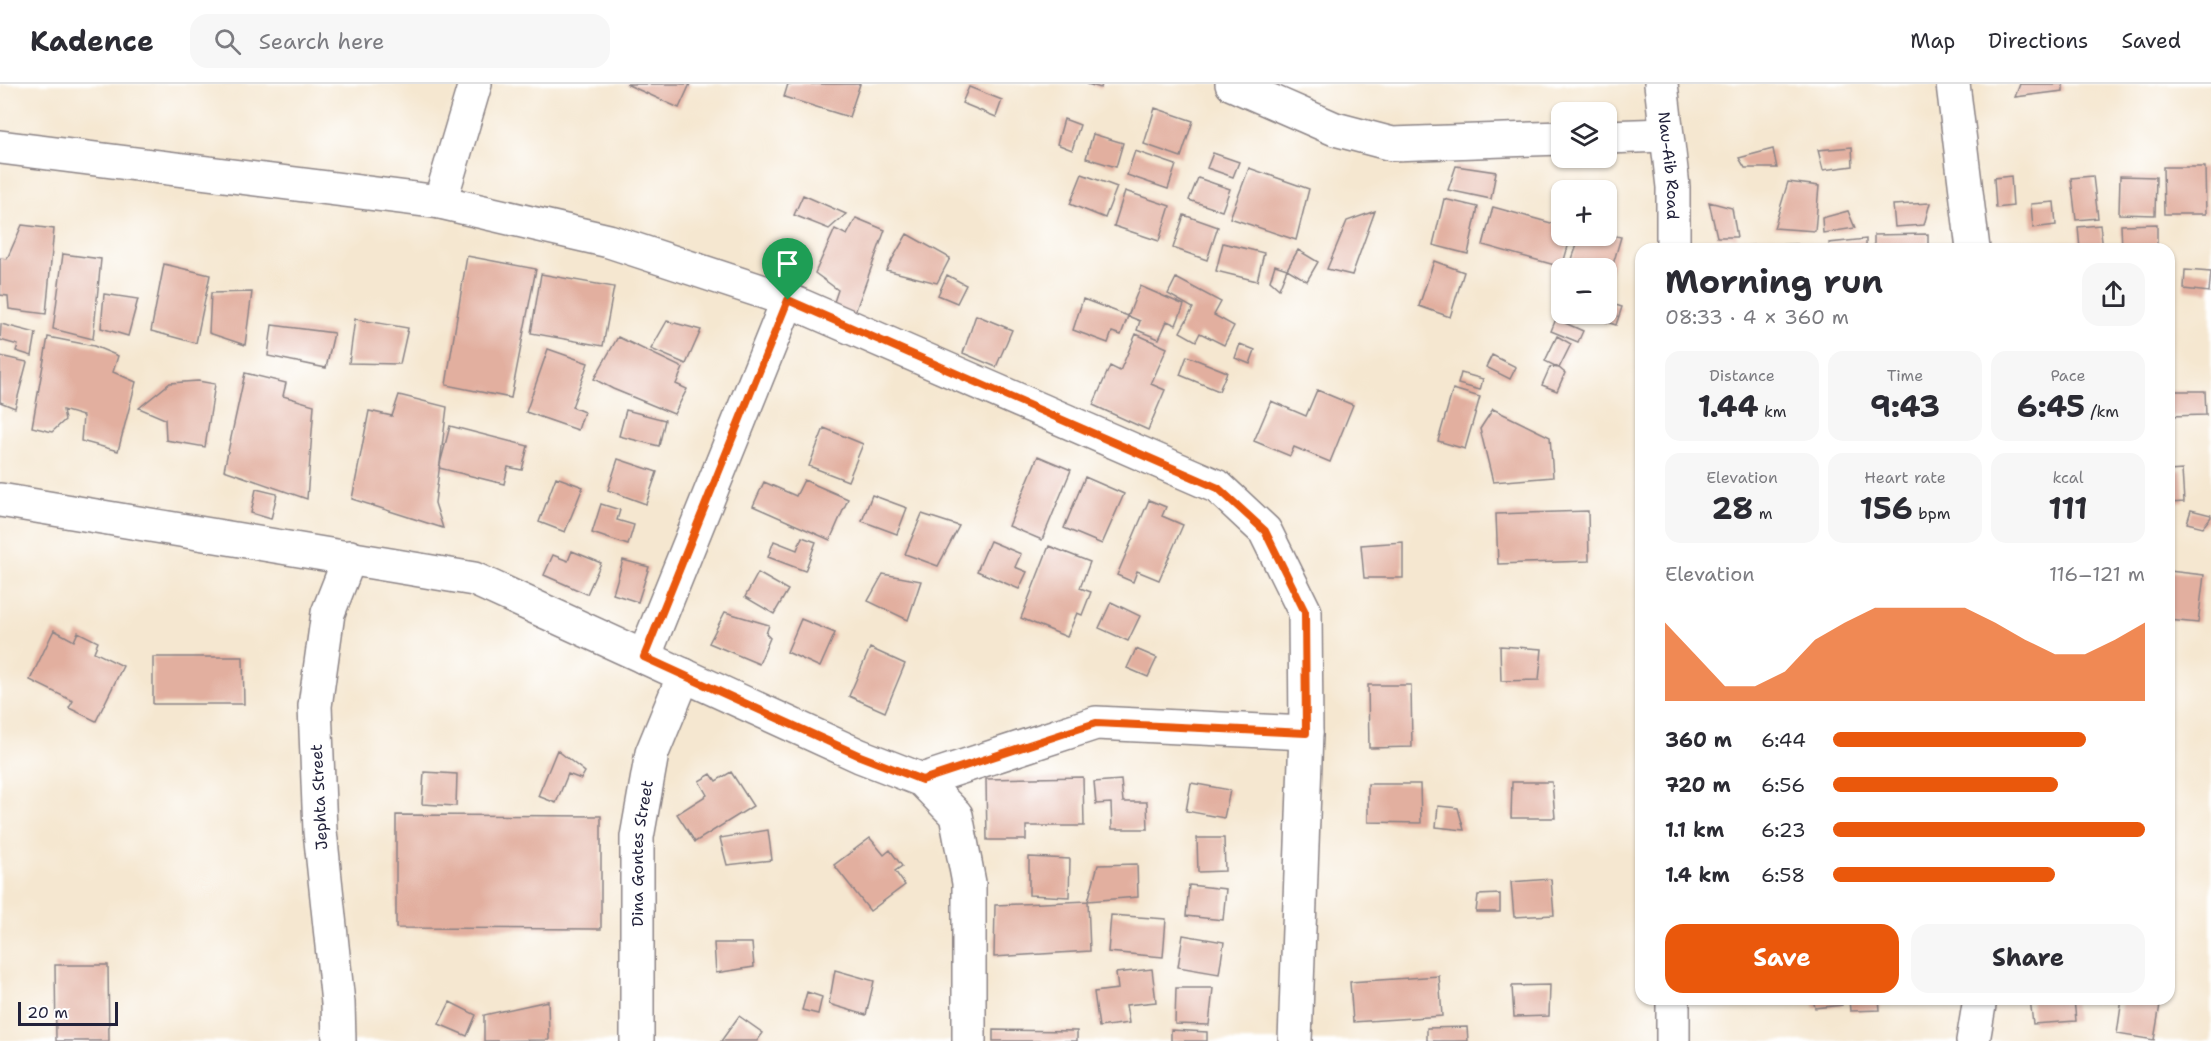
<!DOCTYPE html>
<meta charset="utf-8">
<style>
:root{--surface:#fff;--page:#f7f7f7;--text:#2b2b33;--muted:#7c7c81;--line:#e1e1e2;--accent:#ea580c}
body{margin:0;font-family:"Shantell Sans",sans-serif;background:var(--page);color:var(--text);height:100vh;display:flex;flex-direction:column;font-size:22px;white-space:nowrap}
*{box-sizing:border-box;margin:0}
p{font-size:20px;color:var(--muted)}
.icon{flex:none;width:33px;height:33px;fill:none;stroke:currentColor;stroke-width:2;stroke-linecap:round;stroke-linejoin:round}
.map{position:relative;flex:1;overflow:hidden}
.panel{position:absolute;left:1635px;top:159px;width:540px;height:762px;display:flex;flex-direction:column;background:var(--surface);border-radius:18px;box-shadow:0 2px 4px #0004}
.panel>*{flex:none}
.fabs{position:absolute;left:1551px;top:18px;display:grid;gap:12px}
.fabs a{display:grid;place-items:center;width:66px;height:66px;border-radius:12px;background:var(--surface);box-shadow:0 2px 4px #0004;font-size:30px}
.scale{position:absolute;left:18px;bottom:15px;width:100px;box-sizing:border-box;padding-left:6px;border:3px solid #22223b;border-top:0;font-size:16px;line-height:21px;white-space:nowrap;color:#22223b;-webkit-text-stroke:4px #fff;paint-order:stroke}
.pin{position:absolute;display:grid;place-items:center;width:51px;height:51px;color:#fff;margin:-62px -26px;border-radius:50% 50% 50% 0;rotate:-45deg;box-shadow:0 0 6px #0007}
.pin .icon{rotate:45deg}
.round{display:grid;place-items:center;flex:none;width:63px;height:63px;border-radius:18px;background:var(--page)}
.overview{display:flex;align-items:center;justify-content:space-between;height:102px;padding:0 30px}
h1{font-size:33px;font-weight:700;line-height:45px}
.figures{display:grid;grid-template-columns:repeat(3,1fr);gap:9px;height:102px;padding:6px 30px}
.figures div{display:grid;align-content:center;border-radius:15px;background:var(--page);text-align:center}
.figures b{font-size:30px;font-weight:700}
.figures small{font-size:16px;font-weight:400}
.figures p{font-size:16px}
.chart{height:168px;padding:12px 30px}
.chart p{display:flex;justify-content:space-between}
.chart svg{width:100%;height:108px;margin-top:6px;fill:var(--accent);opacity:.7}
.button{display:flex;gap:12px;margin-top:auto;padding:12px 30px}
.button a{flex:1;height:69px;border-radius:18px;background:var(--accent);color:#fff;font-size:24px;font-weight:700;line-height:69px;text-align:center}
.button a+a{background:var(--page);color:var(--text)}
ul{padding:0 30px;list-style:none;font-size:20px}
li{display:grid;grid-template-columns:96px 72px 1fr;align-items:center;height:45px}
li i{height:15px;border-radius:8px;background:var(--accent)}
header{display:flex;align-items:center;gap:36px;box-sizing:border-box;height:84px;padding:0 30px;background:var(--surface);border-bottom:2px solid var(--line)}
header strong{font-size:28px}
nav{display:flex;gap:33px;margin-inline-start:auto;font-size:21px}
.search{width:420px;height:54px;background:var(--page);display:flex;align-items:center;gap:15px;box-sizing:border-box;padding:0 21px;border-radius:18px;color:var(--muted);font-size:22px}
.map>svg:first-child{display:block}
.building{fill:#e2af9f}
.lines{fill:none;stroke-linecap:round;stroke-linejoin:round}
.street-casing{stroke:#8c8486;stroke-width:36}
.street{stroke:#fff;stroke-width:33}
.route-casing{stroke:#fff;stroke-width:12}
.route{stroke:#ea580c;stroke-width:8}
.labels{text-anchor:middle;dominant-baseline:central;stroke-width:6;stroke-linejoin:round;paint-order:stroke}
.street-label{font-size:16px;fill:#22223b;stroke:#fff}
</style>
<header>
<strong>Kadence</strong>
<div class="search"><svg class="icon" aria-label="search" viewBox="0 0 24 24"><circle cx="10" cy="10" r="6"/><path d="M15 15l6 6"/></svg>Search here</div>
<nav><a>Map</a><a>Directions</a><a>Saved</a></nav>
</header>
<div class="map">
<svg width="2211" height="957" viewBox="0 0 2211 957">
<rect width="100%" height="100%" fill="#fff"/>
<filter id="ink" filterUnits="userSpaceOnUse"><feTurbulence type="fractalNoise" baseFrequency=".0167" numOctaves="2"/><feDisplacementMap in="SourceGraphic" scale="12" xChannelSelector="R" yChannelSelector="G"/><feConvolveMatrix kernelMatrix="1 2 1 2 8 2 1 2 1" color-interpolation-filters="sRGB"/></filter>
<filter id="wash" filterUnits="userSpaceOnUse"><feTurbulence type="fractalNoise" baseFrequency=".008" numOctaves="4" result="noise"/><feDisplacementMap in="SourceGraphic" scale="24" xChannelSelector="R" yChannelSelector="G"/><feGaussianBlur stdDeviation="1.35" result="paint"/><feColorMatrix in="noise" values="0 0 0 0 0 0 0 0 0 0 0 0 0 0 0 0 0 1.4 0 .05"/><feComposite in="paint" operator="in"/></filter>
<g filter="url(#wash)">
<rect width="100%" height="100%" fill="#f5e7d0"/>
<g id="blocks">
<path class="building" d="M626 0H690L679 24Z
M788 0H860L849 33 784 13Z
M1087 0H1102L1101 4Z
M2020 0H2063V7L2015 13Z
M969 3 1002 16 996 33 962 19Z
M1155 24 1193 37 1181 73 1144 60Z
M1064 35 1080 41 1072 66 1057 60Z
M1093 50 1123 59 1116 83 1086 74Z
M1852 63 1853 82 1823 86 1818 66Z
M1773 65 1777 84H1745L1739 74Z
M1135 67 1176 81 1168 105 1127 91Z
M1213 69 1239 78 1233 93 1207 84Z
M1456 82 1496 88 1491 115 1448 106Z
M2163 83H2205L2206 130H2164Z
M1249 84 1309 105 1296 156 1230 134Z
M1082 90 1117 103 1105 134 1070 120Z
M2011 92 2013 122 1996 124 1994 94Z
M2093 92 2098 134 2076 136 2071 94Z
M2120 92 2156 93 2155 131 2119 130Z
M1198 94 1230 105 1222 127 1189 116Z
M1788 98 1819 102 1815 147 1774 144Z
M1125 107 1170 122 1159 157 1114 142Z
M803 111 846 130 829 145 794 131Z
M1444 115 1478 123 1468 170 1433 161Z
M1709 118 1732 124 1737 153H1717Z
M2054 118 2056 141 2033 144 2031 120Z
M1930 119 1924 141 1895 143 1893 121Z
M1493 123 1562 142V152H1571L1562 183 1483 161Z
M1375 127 1352 191 1327 185 1347 137Z
M1848 127 1855 144 1823 149 1822 134Z
M1184 131 1218 143 1207 176 1173 164Z
M856 134 885 146 853 234 831 227 838 206 815 189 835 145 847 151Z
M2157 140V165H2122L2121 141Z
M22 141 54 145 46 230 9 225 8 212 0 211V174L7 175Z
M2100 141 2103 165H2080L2078 143Z
M907 150 950 174 937 199 886 186Z
M1606 150 1621 153 1607 201 1606 184H1569L1580 152Z
M1928 150V165H1874V151Z
M1866 155V165H1830L1829 159Z
M1223 159 1264 169 1257 197 1216 187Z
M1797 160 1796 165H1741V162Z
M1298 166 1318 178 1307 197 1287 185Z
M63 170 101 175 93 255 53 245Z
M467 172 536 185 511 314 446 301Z
M1434 177 1464 188 1450 233 1419 222Z
M164 180 210 191 196 259 151 247Z
M1275 181 1287 185 1279 205 1270 197Z
M2185 186 2211 188 2209 208 2184 205Z
M541 190 614 203 603 262 531 249Z
M947 191 966 201 957 219 938 211Z
M1176 194 1221 218 1214 231 1234 242 1224 261 1200 249 1196 257 1180 248 1193 224 1168 210Z
M1140 202 1184 221 1176 241 1167 237 1159 255 1137 246 1140 237 1128 232Z
M252 208 245 261 209 249 211 209Z
M104 210 138 215 128 252 101 244Z
M1083 215 1128 232 1121 251 1112 248 1108 259 1073 246Z
M1606 218 1622 223 1616 241 1588 232 1589 230H1606Z
M976 231 1012 246 996 283 963 269Z
M355 235 408 244 400 280 349 279Z
M1556 235 1583 247 1578 258 1551 247Z
M667 237 701 246 686 280 651 265Z
M1 240 36 249 32 272 16 267 18 261 0 256Z
M272 241 334 249 326 284 268 272Z
M1136 250 1167 264 1151 300 1165 306 1148 346 1093 321 1110 282 1120 287Z
M1557 252 1571 260 1559 284 1545 277Z
M48 253 94 262 118 272 113 288 136 298 118 367 81 357 83 332 63 326 65 336 52 348 32 343Z
M618 253 683 284 676 300 687 305 674 330 613 305 594 295Z
M1240 260 1255 266 1250 280 1235 274Z
M548 265 588 279 572 323 584 328 578 346 526 328Z
M1492 271 1516 283 1510 295 1486 283Z
M0 272 27 278 15 324 0 318Z
M1187 272 1227 288 1219 307 1180 291Z
M1550 283 1559 284 1565 289 1557 307 1542 301Z
M245 289 286 299 283 312 314 321 307 415 224 386Z
M1461 289 1483 295 1480 306 1458 300Z
M198 297 215 300 205 363 166 356 165 335 139 324 170 299Z
M1453 305 1480 313 1465 365 1438 357Z
M1317 306 1353 321 1330 378 1294 363 1290 372 1254 357 1271 317 1306 332Z
M2169 307H2205L2206 331 2169 332Z
M399 311 447 323 435 419 443 444 352 415 369 327 392 332Z
M1493 325 1550 353 1553 393 1493 398 1480 345Z
M626 326 665 336 659 362 619 352Z
M450 342 528 362 522 386 508 383 504 400 439 384Z
M824 344 863 360 848 397 809 382Z
M1038 372 1071 386 1042 456 1009 442Z
M618 375 657 388 646 420 608 406Z
M2182 386 2184 418 2169 419V387Z
M556 393 583 403 565 448 539 438Z
M1085 393 1124 410 1102 460 1064 444Z
M804 396 848 415 830 456 753 422 764 398 796 412Z
M256 405 277 410 271 435 251 429Z
M872 411 907 424 897 450 862 437Z
M1149 416 1166 423 1162 432 1183 441 1159 496 1137 487 1133 498 1117 491Z
M601 420 620 426 617 436 634 441 628 461 592 449Z
M2191 426 2211 431V433L2203 443 2187 439Z
M1588 427 1589 477 1498 480 1496 430Z
M922 430 959 442 938 482 905 470Z
M802 453 816 458 805 487 768 473 774 457 797 466Z
M990 457 1021 470 1015 483 1027 488 1019 505 977 487Z
M1403 458V494H1364L1361 461Z
M1049 462 1090 478 1080 504 1091 508 1082 531 1077 529 1067 553 1021 534Z
M572 467 601 479 587 510 544 491 553 471 568 477Z
M623 476 649 483 638 518 613 510Z
M2169 487 2204 491 2198 539 2169 536Z
M758 489 788 506 774 530 745 513Z
M883 490 921 497 908 536 868 517Z
M1111 518 1140 532 1128 557 1099 544Z
M725 528 769 541 766 550 770 554 759 580 709 559Z
M801 535 835 549 820 583 787 568Z
M54 546 74 557 78 548 98 558 94 568 123 582 96 637 69 624 73 617 30 596Z
M1500 562 1542 565 1539 596 1501 597Z
M870 564 905 580 885 628 849 612Z
M1136 565 1157 574 1148 593 1127 584Z
M153 573H243L244 620H153Z
M1368 601H1411L1412 663 1369 664Z
M557 666 585 688 581 695 568 690 556 719 538 712Z
M424 688 457 690 456 722 422 720Z
M731 688 753 722 695 758 677 730 707 711 699 697 711 690 716 697Z
M1083 693 1084 742H1026V756H987L986 695Z
M1121 696 1123 718H1147L1148 745H1112L1111 719 1096 720 1094 698Z
M1512 698H1552L1555 734H1511Z
M1191 699 1230 706 1224 734 1186 727Z
M1368 700H1420L1421 739 1368 738Z
M1438 722 1458 724 1464 746 1436 743Z
M396 731 601 732V845L396 844Z
M768 746 772 776 727 781 720 754Z
M870 754 884 771 890 766 902 782 895 787 905 801 870 827 834 781Z
M1197 754H1224L1225 787 1198 788Z
M1029 773 1070 775 1069 813 1029 811Z
M1137 780 1138 813 1088 817 1098 781Z
M1551 795 1554 831 1514 833 1511 798Z
M1189 801 1226 805 1223 836 1186 832Z
M1500 810V828H1476L1478 811Z
M1088 817 1090 867 994 873 995 821Z
M1111 831 1166 835 1163 873 1108 868Z
M1183 851 1224 858 1219 890 1178 883Z
M714 859H752L754 883 716 889Z
M55 881H108L109 957H56Z
M1152 885 1156 918 1126 921 1129 939 1099 943 1094 908 1118 905 1116 889Z
M835 886 874 897 866 931 829 920Z
M1439 892 1442 932 1353 938 1350 898Z
M1550 901 1549 932 1514 933 1512 902Z
M1176 904H1213L1209 941 1175 940Z
M807 908 822 913 818 930 802 926Z
M1813 915H1841L1842 921 1815 924Z
M1849 915H1879L1880 926 1850 927Z
M2030 915H2074L2076 937 2033 940Z
M2122 915H2161L2154 956 2117 950Z
M548 917 549 956 484 957V931Z
M450 918 476 931 467 952 439 940Z
M739 932 763 949 757 957H721Z
M1467 943 1468 957H1427V944Z
M993 946 1077 947V957H993Z
M1171 946 1207 948V957H1171Z"/>
</g>
</g>
<g filter="url(#ink)">
<use href="#blocks" fill-opacity="0" stroke="#8c8486" stroke-width="1.5"/>
<g class="lines">
<g class="street-casing">
<g id="street">
<path d="M1232 0 1335 45 1392 60 1562 54"/>
<path id="s1" d="M1661 0 1673 103V165"/>
<path d="M1953 0 1973 165"/>
<path d="M1606 53 1666 51"/>
<path d="M0 63 440 118 609 157 788 216 1218 403 1265 447 1305 528 1306 649 1295 957"/>
<path d="M440 118 475 0"/>
<path d="M0 416 474 495 860 672 922 696 956 731 969 799V957"/>
<path d="M644 573 788 216"/>
<path d="M922 696 1096 639 1306 649"/>
<path d="M339 957 338 919 320 747 315 622 328 529 350 473"/>
<path id="s2" d="M637 957V753L652 669 684 591"/>
<path d="M1673 957V915"/>
<path d="M1973 957 1980 915"/>
</g>
</g>
<use href="#street" class="street"/>
</g>
</g>
<g class="lines" filter="url(#ink)">
<g class="route-casing">
<path id="route" d="M788 216 1218 404 1265 447 1305 528 1306 649 1096 639 922 696 860 672 644 573Z"/>
</g>
<use href="#route" class="route"/>
</g>
<g class="labels">
<g class="street-label">
<text stroke="none"><textPath href="#s1" startOffset="82">Nau-Aib Road</textPath></text>
<text transform="translate(319 713) rotate(-93)">Jephta Street</text>
<text stroke="none"><textPath href="#s2" startOffset="188">Dina Gontes Street</textPath></text>
</g>
</g>
</svg>
<div class="fabs">
<a><svg class="icon" aria-label="layers" viewBox="0 0 24 24"><path d="M12 4l9 5-9 5-9-5zM3 14l9 5 9-5"/></svg></a>
<a>+</a>
<a>−</a>
</div>
<div class="scale">20 m</div>
<div class="pin" style="left:788px;top:216px;background:#1e9e55"><svg class="icon" aria-label="arrive" viewBox="0 0 24 24"><path d="M6 21V4h12l-3 4 3 4H6"/></svg></div>
<section class="panel">
<div class="overview"><div><h1>Morning run</h1><p>08:33 · 4 × 360 m</p></div><a class="round"><svg class="icon" aria-label="share" viewBox="0 0 24 24"><path d="M12 15V3M7 8l5-5 5 5M5 13v7h14v-7"/></svg></a></div>
<div class="figures">
<div><p>Distance</p><b>1.44<small> km</small></b></div>
<div><p>Time</p><b>9:43</b></div>
<div><p>Pace</p><b>6:45<small> /km</small></b></div>
</div>
<div class="figures">
<div><p>Elevation</p><b>28<small> m</small></b></div>
<div><p>Heart rate</p><b>156<small> bpm</small></b></div>
<div><p>kcal</p><b>111</b></div>
</div>
<div class="chart"><p><span>Elevation</span>116–121 m</p>
<svg viewBox="0 0 160 44" preserveAspectRatio="none"><path d="M0 44V12L10 25L20 38L30 38L40 32L50 19L60 12L70 6L80 6L90 6L100 6L110 12L120 19L130 25L140 25L150 19L160 12V44z"/></svg>
</div>
<ul>
<li><b>360 m</b>6:44<i style="width:81%"></i></li>
<li><b>720 m</b>6:56<i style="width:72%"></i></li>
<li><b>1.1 km</b>6:23<i style="width:100%"></i></li>
<li><b>1.4 km</b>6:58<i style="width:71%"></i></li>
</ul>
<div class="button"><a>Save</a><a>Share</a></div>
</section>
</div>
